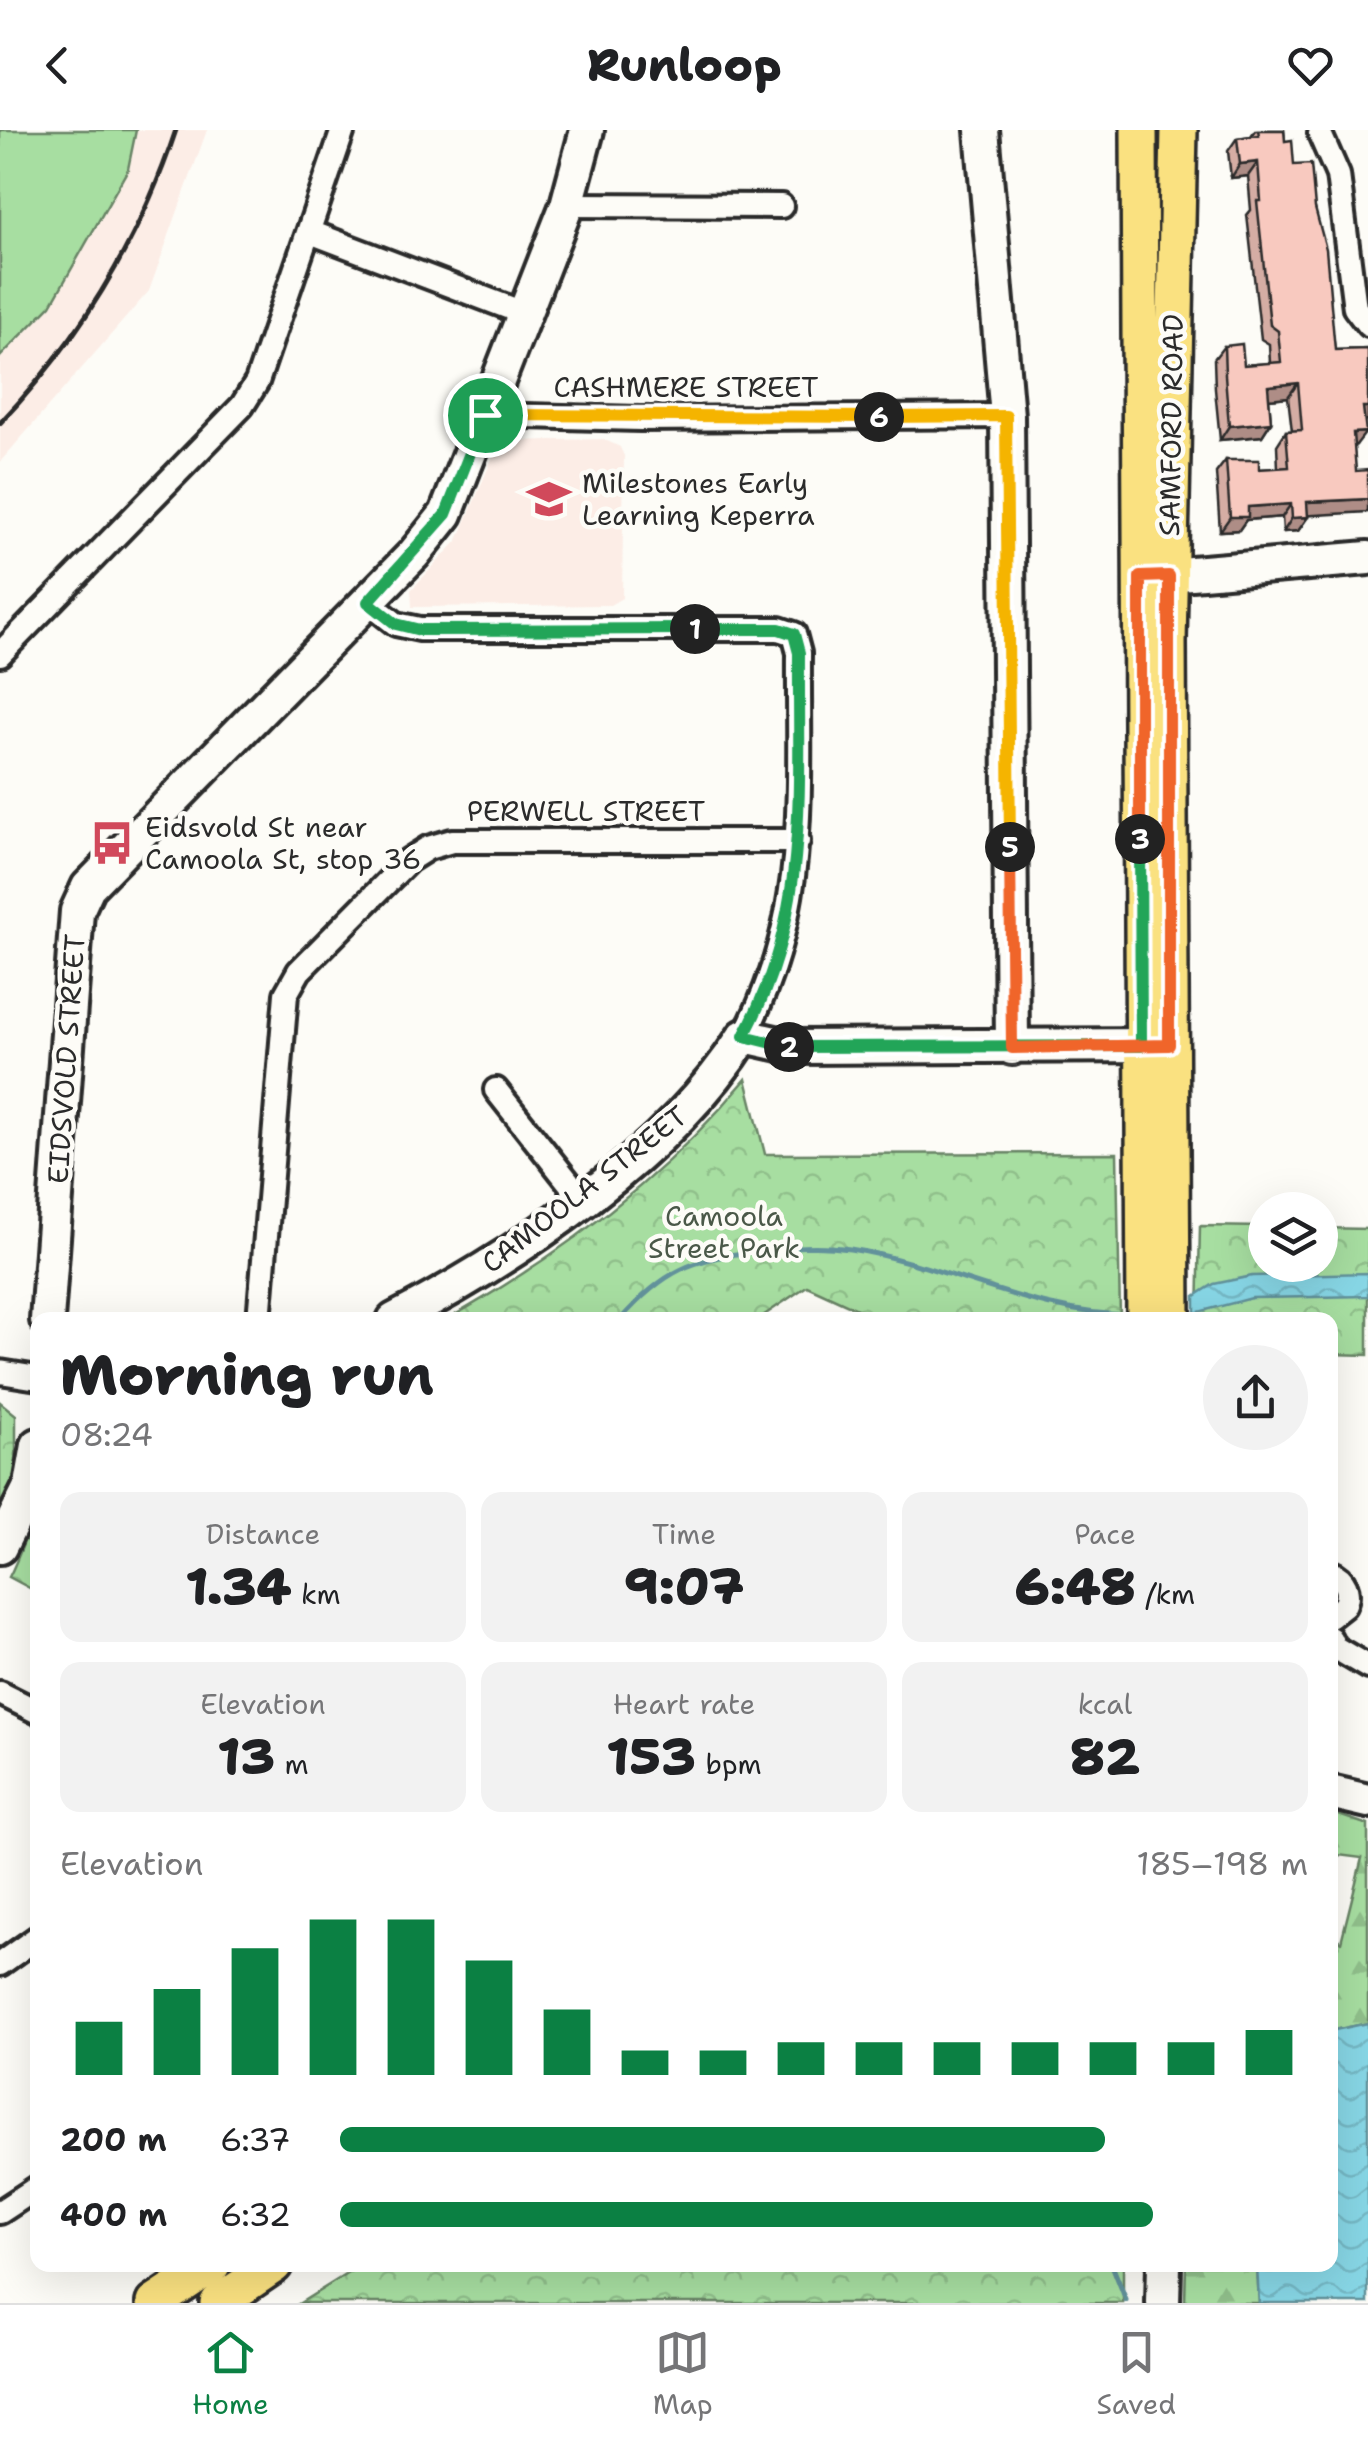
<!DOCTYPE html>
<meta charset="utf-8">
<style>
:root{--surface:#fff;--page:#f2f2f2;--text:#202124;--muted:#757577;--line:#e0e0e0;--accent:#0b8043}
body{margin:0;font-family:"Shantell Sans",sans-serif;background:var(--page);color:var(--text);height:100vh;display:flex;flex-direction:column;font-size:38px;white-space:nowrap}
*{box-sizing:border-box;margin:0}
p{font-size:32px;color:var(--muted)}
.icon{flex:none;width:55px;height:55px;fill:none;stroke:currentColor;stroke-width:2;stroke-linecap:round;stroke-linejoin:round}
.map{position:relative;flex:1;overflow:hidden}
.drawer{position:absolute;left:30px;top:1182px;width:1308px;height:960px;display:flex;flex-direction:column;background:var(--surface);border-radius:20px;box-shadow:0 10px 40px #0002}
.drawer>*{flex:none}
.tools{position:absolute;left:1248px;top:1062px;display:grid;gap:20px}
.tools a{display:grid;place-items:center;width:90px;height:90px;border-radius:50%;background:var(--surface);box-shadow:0 10px 40px #0002;font-size:50px}
.pin{position:absolute;display:grid;place-items:center;width:85px;height:85px;color:#fff;margin:-42px;border:5px solid #fff;border-radius:50%;box-shadow:0 2px 10px #0007}
.km{position:absolute;width:50px;height:50px;margin:-25px;border-radius:50%;background:#222;color:#fff;font-size:28px;line-height:50px;text-align:center}
.round{display:grid;place-items:center;flex:none;width:105px;height:105px;border-radius:52px;background:var(--page)}
.summary{display:flex;align-items:center;justify-content:space-between;height:170px;padding:0 30px}
h1{font-size:55px;font-weight:800;line-height:75px}
.figures{display:grid;grid-template-columns:repeat(3,1fr);gap:15px;height:170px;padding:10px 30px}
.figures div{display:grid;align-content:center;border-radius:20px;background:var(--page);text-align:center}
.figures b{font-size:50px;font-weight:800}
.figures small{font-size:28px;font-weight:400}
.figures p{font-size:28px}
.chart{height:280px;padding:20px 30px}
.chart p{display:flex;justify-content:space-between}
.chart svg{width:100%;height:180px;margin-top:10px;stroke:var(--accent);stroke-width:6}
ul{padding:0 30px;list-style:none;font-size:32px}
li{display:grid;grid-template-columns:160px 120px 1fr;align-items:center;height:75px}
li i{height:25px;border-radius:12px;background:var(--accent)}
header{display:flex;justify-content:space-between;align-items:center;height:130px;padding:0 30px;background:var(--surface);font-size:45px;font-weight:800}
.menu{display:flex;justify-content:space-around;align-items:center;height:140px;border-top:2px solid var(--line);background:var(--surface);font-size:28px;color:var(--muted)}
.menu a{display:grid;justify-items:center;gap:5px}
.menu .on{color:var(--accent)}
.map>svg:first-child{display:block}
.built{fill:#fcede6}
.grass{fill:#a7dea1;stroke:#698466;stroke-width:2.5}
.forest{fill:url(#forest-firs);stroke:#698466;stroke-width:2.5}
.park{fill:url(#park-crowns);stroke:#698466;stroke-width:2.5}
.water{fill:url(#water-waves);stroke:#62929b;stroke-width:2.5}
.lines{fill:none;stroke-linecap:round;stroke-linejoin:round}
.stream{stroke:#62929b;stroke-width:5}
.street-casing{stroke:#2b2b2b;stroke-width:30}
.secondary-casing{stroke:#2b2b2b;stroke-width:40}
.primary-casing{stroke:#2b2b2b;stroke-width:42}
.street{stroke:#fdfcf7;stroke-width:22}
.secondary{stroke:#fdfcf7;stroke-width:32}
.primary{stroke:#fae180;stroke-width:35}
.rail{stroke:#2b2b2b;stroke-width:5}
.wall{fill:#d5ada4;stroke:#2b2b2b;stroke-width:2.5}
.shaded-wall{fill:#ae8d86;stroke:#2b2b2b;stroke-width:2.5}
.building{fill:#f8c9bf;stroke:#2b2b2b;stroke-width:2.5}
.split-1-casing{stroke:#fff;stroke-width:20}
.split-2-casing{stroke:#fff;stroke-width:20}
.split-3-casing{stroke:#fff;stroke-width:20}
.split-4-casing{stroke:#fff;stroke-width:20}
.split-5-casing{stroke:#fff;stroke-width:20}
.split-6-casing{stroke:#fff;stroke-width:20}
.split-7-casing{stroke:#fff;stroke-width:20}
.split-1{stroke:#22a559;stroke-width:12}
.split-2{stroke:#22a559;stroke-width:12}
.split-3{stroke:#22a559;stroke-width:12}
.split-4{stroke:#f0652b;stroke-width:12}
.split-5{stroke:#f0652b;stroke-width:12}
.split-6{stroke:#f5b400;stroke-width:12}
.split-7{stroke:#f5b400;stroke-width:12}
.labels{text-anchor:middle;dominant-baseline:central;stroke-width:9;stroke-linejoin:round;paint-order:stroke}
.street-label{font-size:28px;fill:#2b2b2b;stroke:#fdfcf7}
.poi-label{font-size:28px;fill:#2b2b2b;stroke:#fdfcf7;text-anchor:start}
.park-label{font-size:28px;fill:#4a5848;stroke:#fdfcf7}
</style>
<header><svg class="icon" aria-label="back" viewBox="0 0 24 24"><path d="M15 5l-7 7 7 7"/></svg>Runloop<svg class="icon" aria-label="heart" viewBox="0 0 24 24"><path d="M12 20l-8-8c-3-5 5-10 8-4 3-6 11-1 8 4z"/></svg></header>
<div class="map">
<svg width="1368" height="2173" viewBox="0 0 1368 2173">
<defs>
<pattern id="forest-firs" width="22" height="20" patternUnits="userSpaceOnUse" patternTransform="scale(2.5)"><rect width="22" height="20" fill="#a7dea1"/><path d="M5 1l3.5 6h-7zM16 11l3.5 6h-7z" fill="#90bf8b"/></pattern>
<pattern id="park-crowns" width="20" height="18" patternUnits="userSpaceOnUse" patternTransform="scale(2.5)"><rect width="20" height="18" fill="#a7dea1"/><path d="M2 6a3 3 0 1 1 6 0M12 15a3 3 0 1 1 6 0" fill="none" stroke="#90bf8b"/></pattern>
<pattern id="water-waves" width="16" height="10" patternUnits="userSpaceOnUse" patternTransform="scale(2.5)"><rect width="16" height="10" fill="#87d6e5"/><path d="M0 5q4-4 8 0t8 0" fill="none" stroke="#75b8c5"/></pattern>
</defs>
<rect width="100%" height="100%" fill="#fdfcf7"/>
<filter id="ink" filterUnits="userSpaceOnUse"><feTurbulence type="fractalNoise" baseFrequency=".01" numOctaves="2"/><feDisplacementMap in="SourceGraphic" scale="20" xChannelSelector="R" yChannelSelector="G"/><feConvolveMatrix kernelMatrix="1 2 1 2 8 2 1 2 1" color-interpolation-filters="sRGB"/></filter>
<g filter="url(#ink)">
<path class="built" d="M136 0H207L149 161 0 332V227L51 175 128 39Z
M603 309 620 317 624 326 622 468 610 475 412 477 411 460 458 410 496 319 505 311Z"/>
<path class="grass" d="M0 0H136L128 39 51 175 0 227Z"/>
<path class="forest" d="M1330 1682 1368 1695V1893L1330 1901V1803L1341 1812 1362 1728 1330 1724Z
M1186 2135H1257L1259 2173H1185Z"/>
<path class="park" d="M746 949 765 1024 1117 1023 1120 1190H881L807 1156 757 1190H446C560 1126 663 1049 746 949Z
M1200 1096 1265 1097V1135H1320V1098L1368 1099V1225L1330 1224V1190H1198Z
M0 1272 16 1285V1348L0 1379Z
M37 1380V1462L9 1447C21 1424 26 1403 37 1380Z
M361 2135H1123V2173H300Z"/>
<path class="water" d="M1368 1143V1166L1252 1168 1195 1183V1166L1214 1154 1252 1146Z
M1368 1893V2173H1259L1257 2135H1330V1901Z"/>
<g class="lines">
<path class="stream" d="M620 1190C664 1140 693 1128 758 1121 789 1117 819 1114 850 1119 946 1134 1035 1186 1133 1185
M1112 2135 1126 2170"/>
<g class="street-casing">
<path id="street" d="M1320 4 1338 45 1355 178 1368 195
M567 75 781 76
M310 102 523 183
M485 285 640 289 1007 286
M368 472 396 494 420 499H779L794 504 799 523C798 659 810 782 744 906
M0 524 242 276 257 252 343 0
M496 960 582 1069
M259 1190 286 864 299 841 409 730 428 718 452 711H798
M0 1242 38 1248
M1330 1442C1345 1448 1351 1461 1344 1476L1330 1487
M1330 1508 1334 1517 1368 1537
M0 1563 38 1582
M0 1834 38 1807
M0 2082 38 2057"/>
</g>
<g class="secondary-casing">
<path id="secondary" d="M982 0 1007 286 1012 918
M1144 447 1368 428
M47 1190 77 781 88 757 414 424 446 384 567 75 587 0
M394 1190C516 1126 670 1024 744 906L793 917 1167 915
M0 1417 31 1355 38 1315
M1330 1662 1368 1671
M1163 2173 1164 2135"/>
</g>
<g class="primary-casing">
<path id="primary" d="M1139 0 1145 1190
M1172 1190 1168 512 1179 0
M155 2173 212 2135
M218 2173 274 2135"/>
</g>
<use href="#street" class="street"/>
<use href="#secondary" class="secondary"/>
<use href="#primary" class="primary"/>
<path class="rail" d="M0 293C81 208 139 112 176 0"/>
</g>
<path class="wall" d="M1255 0H1284L1285 11 1294 35 1315 78 1335 220 1368 219V290H1364L1356 315 1354 316 1298 401 1283 402 1282 387 1246 390 1239 400 1220 401 1216 343 1226 330 1259 339 1278 338 1277 315 1286 301H1292L1288 267 1269 269 1271 292 1262 306 1220 310 1215 259 1214 229 1224 216 1244 235 1270 233 1269 214 1261 209 1247 85 1251 80 1248 46 1231 48 1228 21 1237 8 1251 6Z"/>
<path class="shaded-wall" d="M1258 32 1248 46 1231 48 1240 34Z
M1298 253 1288 267 1258 270 1268 256Z
M1363 277H1368V290L1353 291Z
M1271 292 1262 306 1220 310 1229 296Z
M1366 302 1356 315 1344 316 1353 303Z
M1368 369V382L1297 386 1307 372Z
M1291 374 1282 387 1246 390 1239 400 1220 401 1230 387 1248 377Z
M1308 387 1298 401 1283 402 1292 388Z"/>
<path class="building" d="M1258 0H1284L1285 11 1292 10 1294 35 1311 34 1315 78 1326 119 1335 220 1368 219V277H1363L1366 302 1353 303 1356 341 1368 340V369L1307 372 1308 387 1292 388 1291 374 1248 377V387H1230L1226 330H1259V339L1289 337 1286 301 1302 300 1298 253 1268 256 1271 292 1229 296 1225 245 1224 216 1242 214 1244 235 1281 232 1278 201 1270 195 1257 71H1261L1258 32 1240 34 1237 8 1259 5Z"/>
</g>
<g class="lines" filter="url(#ink)">
<g class="split-1-casing">
<path id="split-1" d="M485 285 446 384 368 472 396 494 420 500 695 499"/>
</g>
<g class="split-2-casing">
<path id="split-2" d="M695 499H779L794 504 799 523C798 659 810 782 744 906L789 917"/>
</g>
<g class="split-3-casing">
<path id="split-3" d="M789 917 1141 916 1140 709"/>
</g>
<g class="split-4-casing">
<path id="split-4" d="M1140 709V447L1169 446V714"/>
</g>
<g class="split-5-casing">
<path id="split-5" d="M1010 717 1012 918 1169 915V714"/>
</g>
<g class="split-6-casing">
<path id="split-6" d="M879 287 1006 286 1010 717"/>
</g>
<g class="split-7-casing">
<path id="split-7" d="M485 285 879 287"/>
</g>
<use href="#split-1" class="split-1"/>
<use href="#split-2" class="split-2"/>
<use href="#split-3" class="split-3"/>
<use href="#split-4" class="split-4"/>
<use href="#split-5" class="split-5"/>
<use href="#split-6" class="split-6"/>
<use href="#split-7" class="split-7"/>
</g>
<defs>
<g id="school-bare" transform="scale(3.45)"><path d="M0-5L7-2L0 1L-7-2ZM-4 1L0 2.5L4 1V4Q0 6-4 4Z" fill="#d1495b" stroke="#fdfcf7" stroke-width="2.5" paint-order="stroke"/></g>
<g id="bus-bare" transform="scale(3.45)"><path d="M-5-6H5V4H4V6H2V4H-2V6H-4V4H-5ZM-3.5-4V0h7V-4ZM-3.5 1.2v1.5H-2V1.2ZM2 1.2v1.5H3.5V1.2Z" fill="#d1495b" stroke="#fdfcf7" stroke-width="2.5" paint-order="stroke"/></g>
</defs>
<g fill-rule="evenodd">
<use href="#school-bare" x="549" y="369"/>
<use href="#bus-bare" x="112" y="713"/>
</g>
<g class="labels">
<g class="street-label">
<text x="686" y="257">CASHMERE STREET</text>
<text transform="translate(1171 295) rotate(-89)">SAMFORD ROAD</text>
<text x="586" y="681">PERWELL STREET</text>
<text transform="translate(66 929) rotate(-86)">EIDSVOLD STREET</text>
<text transform="translate(584 1059) rotate(-38)">CAMOOLA STREET</text>
</g>
<g class="poi-label">
<text x="582" y="353">Milestones Early<tspan x="582" dy="32">Learning Keperra</tspan></text>
<text x="145" y="697">Eidsvold St near<tspan x="145" dy="32">Camoola St, stop 36</tspan></text>
</g>
<g class="park-label">
<text x="724" y="1086">Camoola<tspan x="724" dy="32">Street Park</tspan></text>
</g>
</g>
</svg>
<div class="tools">
<a><svg class="icon" aria-label="layers" viewBox="0 0 24 24"><path d="M12 4l9 5-9 5-9-5zM3 14l9 5 9-5"/></svg></a>
</div>
<div class="pin" style="left:485px;top:285px;background:#1e9e55"><svg class="icon" aria-label="arrive" viewBox="0 0 24 24"><path d="M6 21V4h12l-3 4 3 4H6"/></svg></div>
<b class="km" style="left:695px;top:499px">1</b>
<b class="km" style="left:789px;top:917px">2</b>
<b class="km" style="left:1140px;top:709px">3</b>
<b class="km" style="left:1010px;top:717px">5</b>
<b class="km" style="left:879px;top:287px">6</b>
<section class="drawer">
<div class="summary"><div><h1>Morning run</h1><p>08:24</p></div><a class="round"><svg class="icon" aria-label="share" viewBox="0 0 24 24"><path d="M12 15V3M7 8l5-5 5 5M5 13v7h14v-7"/></svg></a></div>
<div class="figures">
<div><p>Distance</p><b>1.34<small> km</small></b></div>
<div><p>Time</p><b>9:07</b></div>
<div><p>Pace</p><b>6:48<small> /km</small></b></div>
</div>
<div class="figures">
<div><p>Elevation</p><b>13<small> m</small></b></div>
<div><p>Heart rate</p><b>153<small> bpm</small></b></div>
<div><p>kcal</p><b>82</b></div>
</div>
<div class="chart"><p><span>Elevation</span>185–198 m</p>
<svg viewBox="0 0 160 44" preserveAspectRatio="none"><path d="M5 44V31M15 44V23M25 44V13M35 44V6M45 44V6M55 44V16M65 44V28M75 44V38M85 44V38M95 44V36M105 44V36M115 44V36M125 44V36M135 44V36M145 44V36M155 44V33"/></svg>
</div>
<ul>
<li><b>200 m</b>6:37<i style="width:79%"></i></li>
<li><b>400 m</b>6:32<i style="width:84%"></i></li>
</ul>
</section>
</div>
<nav class="menu">
<a class="on"><svg class="icon" aria-label="home" viewBox="0 0 24 24"><path d="M3 11l9-7 9 7M6 9v11h12V9"/></svg>Home</a>
<a><svg class="icon" aria-label="map" viewBox="0 0 24 24"><path d="M3 6l6-2 6 2 6-2v14l-6 2-6-2-6 2zM9 4v14M15 6v14"/></svg>Map</a>
<a><svg class="icon" aria-label="saved" viewBox="0 0 24 24"><path d="M7 4h10v16l-5-4-5 4z"/></svg>Saved</a>
</nav>
